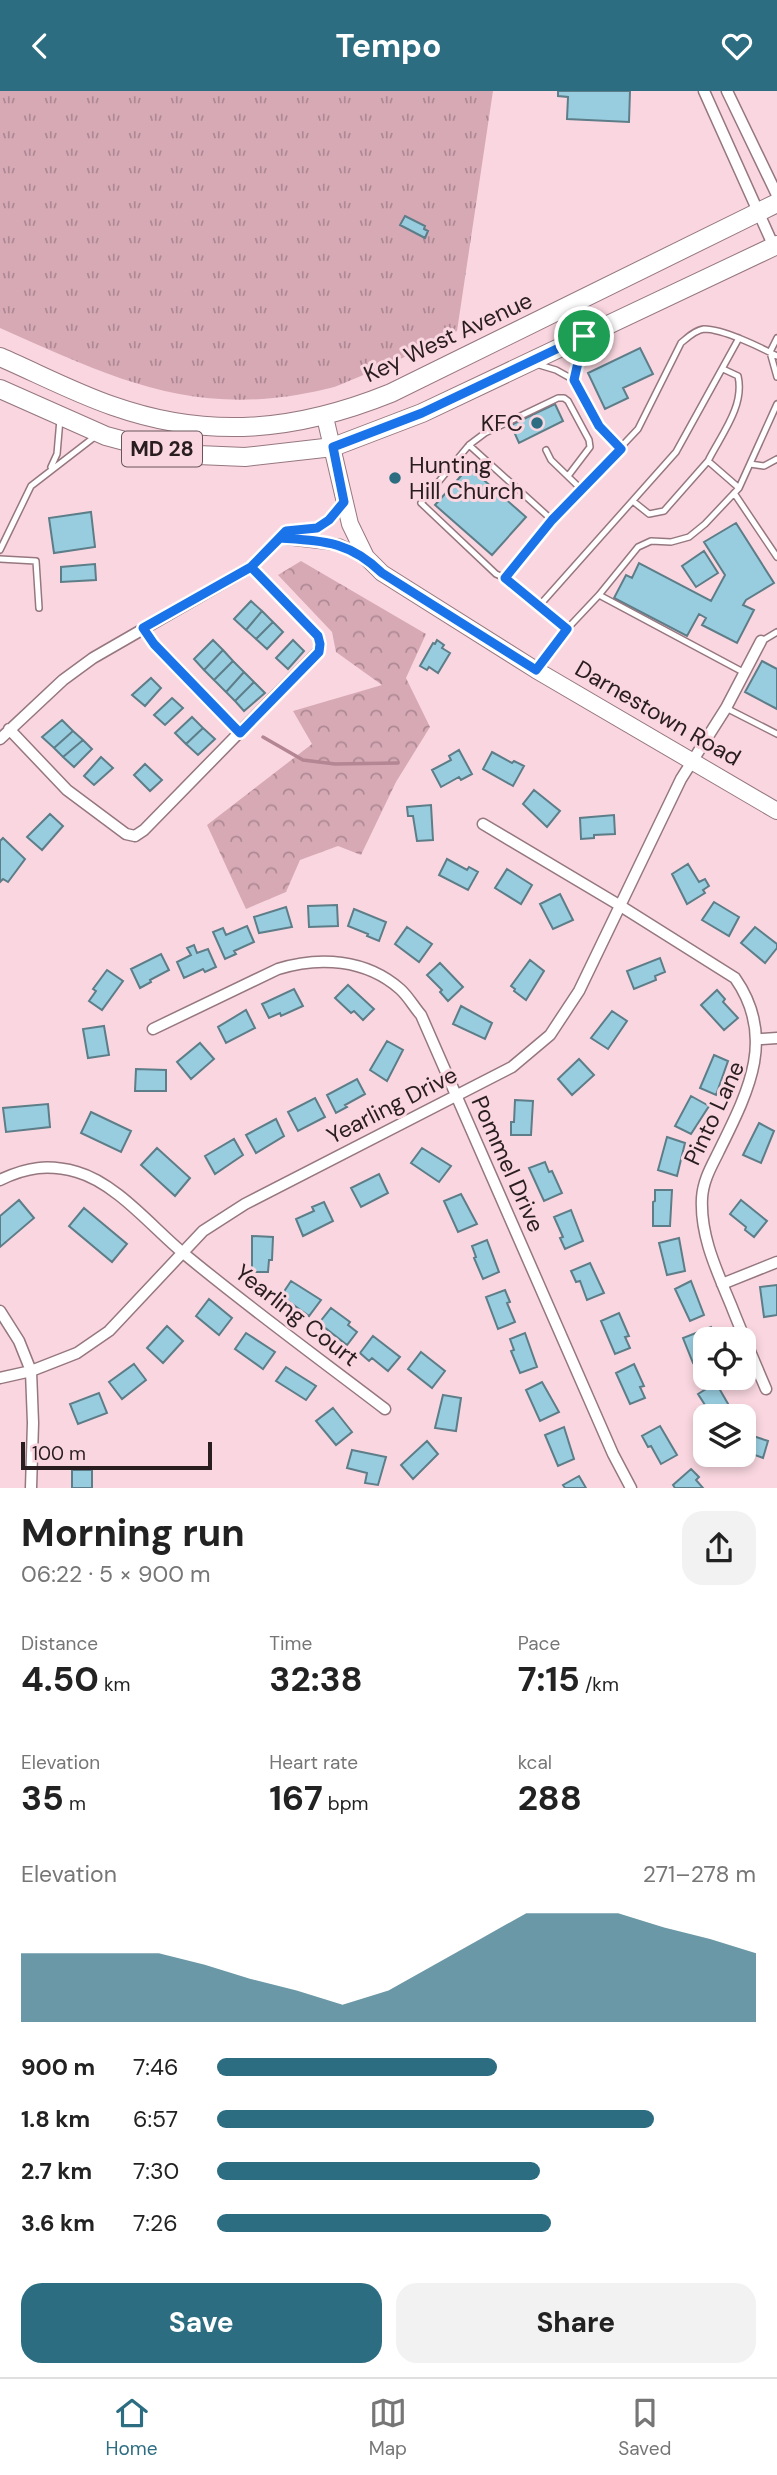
<!DOCTYPE html>
<meta charset="utf-8">
<style>
:root{--surface:#fff;--page:#f2f2f2;--text:#222;--muted:#767676;--line:#e0e0e0;--accent:#2d6d81}
body{margin:0;font-family:"DM Sans",sans-serif;background:var(--page);color:var(--text);height:100vh;display:flex;flex-direction:column;font-size:26px;white-space:nowrap}
*{box-sizing:border-box;margin:0}
p{font-size:23px;color:var(--muted)}
.icon{flex:none;width:38px;height:38px;fill:none;stroke:currentColor;stroke-width:2;stroke-linecap:round;stroke-linejoin:round}
.map{position:relative;height:1397px;overflow:hidden}
.sheet{display:flex;flex-direction:column;background:var(--surface);flex:1}
.sheet>*{flex:none}
.tools{position:absolute;left:693px;top:1236px;display:grid;gap:14px}
.tools a{display:grid;place-items:center;width:63px;height:63px;border-radius:14px;background:var(--surface);box-shadow:0 4px 10px #0003;font-size:35px}
.scale{position:absolute;left:21px;bottom:18px;width:191px;box-sizing:border-box;padding-left:7px;border:4px solid #291d20;border-top:0;font-size:19px;line-height:24px;white-space:nowrap;color:#291d20;-webkit-text-stroke:5px #fad7e0;paint-order:stroke}
.pin{position:absolute;display:grid;place-items:center;width:60px;height:60px;color:#fff;margin:-30px;border:4px solid #fff;border-radius:50%;box-shadow:0 2px 7px #0007}
.round{display:grid;place-items:center;flex:none;width:74px;height:74px;border-radius:21px;background:var(--page)}
.head{display:flex;align-items:center;justify-content:space-between;height:119px;padding:0 21px}
h1{font-size:38px;font-weight:700;line-height:52px}
.figures{display:grid;grid-template-columns:repeat(3,1fr);gap:10px;height:119px;padding:7px 21px}
.figures div{display:grid;align-content:center}
.figures b{font-size:35px;font-weight:700}
.figures small{font-size:19px;font-weight:400}
.figures p{font-size:19px}
.chart{height:196px;padding:14px 21px}
.chart p{display:flex;justify-content:space-between}
.chart svg{width:100%;height:126px;margin-top:7px;fill:var(--accent);opacity:.7}
.action{display:flex;gap:14px;margin-top:auto;padding:14px 21px}
.action a{flex:1;height:80px;border-radius:21px;background:var(--accent);color:#fff;font-size:28px;font-weight:700;line-height:80px;text-align:center}
.action a+a{background:var(--page);color:var(--text)}
ul{padding:0 21px;list-style:none;font-size:23px}
li{display:grid;grid-template-columns:112px 84px 1fr;align-items:center;height:52px}
li i{height:18px;border-radius:9px;background:var(--accent)}
header{display:flex;justify-content:space-between;align-items:center;height:91px;padding:0 21px;background:var(--accent);color:#fff;font-size:32px;font-weight:700}
.menu{display:flex;justify-content:space-around;align-items:center;height:98px;border-top:2px solid var(--line);background:var(--surface);font-size:19px;color:var(--muted)}
.menu a{display:grid;justify-items:center;gap:4px}
.menu .on{color:var(--accent)}
.map>svg:first-child{display:block}
.grass{fill:url(#grass-tufts)}
.forest{fill:url(#forest-crowns)}
.lines{fill:none;stroke-linecap:round;stroke-linejoin:round}
.stream{stroke:#b48592;stroke-width:3.5}
.building{fill:#98cddf;stroke:#5d7d88;stroke-width:2}
.service-casing{stroke:#96777f;stroke-width:8}
.minor-casing{stroke:#96777f;stroke-width:13}
.secondary-casing{stroke:#96777f;stroke-width:18}
.primary-casing{stroke:#96777f;stroke-width:20}
.service{stroke:#fff;stroke-width:5}
.minor{stroke:#fff;stroke-width:10}
.secondary{stroke:#fff;stroke-width:16}
.primary{stroke:#fff;stroke-width:18}
.route-casing{stroke:#fff;stroke-width:14}
.route{stroke:#1a73e8;stroke-width:9}
.poi-dot{fill:#2d6d81;stroke:#fad7e0;stroke-width:2.5}
.labels{text-anchor:middle;dominant-baseline:central;stroke-width:6;stroke-linejoin:round;paint-order:stroke}
.shield{fill:#fad7e0;stroke:#68555a;stroke-width:2}
.shield-label{font-size:21px;font-weight:bold;fill:#291d20}
.street-label{font-size:23px;fill:#291d20;stroke:#fad7e0}
.poi-label{font-size:23px;fill:#291d20;stroke:#fad7e0;text-anchor:end}
</style>
<header><svg class="icon" aria-label="back" viewBox="0 0 24 24"><path d="M15 5l-7 7 7 7"/></svg>Tempo<svg class="icon" aria-label="heart" viewBox="0 0 24 24"><path d="M12 20l-8-8c-3-5 5-10 8-4 3-6 11-1 8 4z"/></svg></header>
<div class="map">
<svg width="777" height="1397" viewBox="0 0 777 1397">
<defs>
<pattern id="grass-tufts" width="24" height="20" patternUnits="userSpaceOnUse" patternTransform="scale(1.75)"><rect width="24" height="20" fill="#d6a9b5"/><path d="M3 7l-1-3M5 7V3M7 7l1-3M15 17l-1-3M17 17v-4M19 17l1-3" fill="none" stroke="#ae8993"/></pattern>
<pattern id="forest-crowns" width="20" height="18" patternUnits="userSpaceOnUse" patternTransform="scale(1.75)"><rect width="20" height="18" fill="#d6a9b5"/><path d="M2 6a3 3 0 1 1 6 0M12 15a3 3 0 1 1 6 0" fill="none" stroke="#ae8993"/></pattern>
</defs>
<rect width="100%" height="100%" fill="#fad7e0"/>
<path class="grass" d="M0 0H493L457 240C426 257 394 271 361 285 350 289 338 296 326 298 197 329 115 288 0 237Z"/>
<path class="forest" d="M301 470 426 543 406 587 430 636 396 691 361 764 338 755 300 769 286 801 246 818 207 734 312 653 293 620 382 594 336 561 332 541 278 484Z"/>
<g class="lines">
<path class="stream" d="M263 646 303 669 335 673 398 672"/>
</g>
<path class="building" d="M558 0H630L629 31 567 28 568 6 558 5Z
M405 125 425 135 424 138 428 140 425 147 400 134Z
M640 257 653 283 623 297 628 307 605 318 588 282Z
M555 313 563 330 519 352 511 334Z
M469 376 526 426 492 464 435 414Z
M91 421 95 456 54 462 49 427Z
M736 432 774 492 746 509 743 514 754 519 737 552 702 534 706 527 699 523 687 545 614 507 626 484 632 487 639 472 711 510 725 484 704 451Z
M704 460 718 482 696 496 682 475Z
M95 473 96 489 61 491V476Z
M251 510 262 520 246 539 234 528Z
M262 520 273 531 256 548 246 539Z
M273 531 283 541 267 558 256 548Z
M213 549 223 559 204 579 194 568Z
M293 549 304 560 288 578 276 567Z
M437 549 444 554 442 557 450 562 438 582 429 576 427 579 420 575 433 552 435 553Z
M223 559 233 570 214 589 204 579Z
M233 570 244 581 226 601 214 589Z
M762 570 777 578V618L745 601Z
M244 581 254 591 235 610 226 601Z
M151 587 161 597 145 615 132 604Z
M254 591 265 602 244 620 235 610Z
M172 607 183 617 165 634 154 624Z
M192 626 203 637 186 653 175 642Z
M62 629 73 640 54 657 42 646Z
M203 637 215 648 198 664 186 653Z
M73 640 83 649 63 666 54 657Z
M83 649 92 658 74 676 63 666Z
M459 659 472 683 461 689 459 686 441 696 432 679 451 669 449 665Z
M492 661 512 672 514 670 524 675 513 695 483 678Z
M101 666 113 677 94 694 84 685Z
M145 673 162 689 150 700 134 684Z
M534 699 560 720 547 736 523 713Z
M431 714 433 749 417 750 413 725H408L407 716Z
M50 723 63 735 42 759 27 746Z
M614 724 615 743 594 744V747L581 748 580 727Z
M3 747 25 768 8 791 3 788 0 791V750Z
M447 768 467 779 469 776 478 781 468 799 439 784Z
M688 773 699 791 705 788 709 795 703 799 705 802 687 813 672 783Z
M507 778 532 794 521 813 495 797Z
M560 803 573 829 553 838 540 813Z
M714 811 739 826 729 845 702 829Z
M337 814 338 835 309 836 308 815Z
M286 816 292 836 259 842 254 826Z
M354 818 386 831 379 850 367 845 368 843 348 835Z
M247 835 254 851 234 860 236 863 225 868 213 841 223 837 226 844Z
M407 836 432 853 419 871 395 853Z
M755 836 777 853V857L765 872 741 852Z
M194 854 197 862 208 858 216 876 205 881 203 878 184 887 177 871 191 864 187 857Z
M161 863 169 879 150 889 151 891 140 897 131 878Z
M660 867 665 881 655 885 656 889 634 898 627 880Z
M530 869 544 880 526 909 514 900 515 898 511 895Z
M440 872 463 896 448 910 440 901 442 899 427 884Z
M107 879 123 890 102 919 89 910 96 900 93 898Z
M348 894 374 918 363 929 354 920 351 922 335 907Z
M294 898 303 915 281 925 280 922 269 927 262 913Z
M717 899 725 908 723 911 738 927 724 939 701 914Z
M461 915 492 932 485 948 453 933Z
M246 919 255 937 226 952 218 936Z
M612 920 627 930 608 958 591 947Z
M104 935 109 964 88 967 83 938Z
M387 950 403 959 387 990 370 979Z
M200 952 214 968 191 988 177 971Z
M714 964 728 970 716 1004 700 997Z
M579 968 594 984 572 1004 558 988Z
M136 978 166 979V1000H135Z
M357 988 365 1003 345 1014 347 1016 336 1022 327 1004Z
M691 1005 709 1015 691 1043 675 1035Z
M315 1007 325 1026 298 1040 288 1021Z
M515 1009 533 1010 531 1044H511V1031H514Z
M48 1013 50 1036 6 1041 3 1017Z
M91 1021 131 1040 121 1061 81 1042Z
M276 1028 284 1045 256 1062 246 1044Z
M759 1032 774 1040 761 1072 743 1064Z
M667 1046 685 1052 677 1085 658 1079Z
M234 1048 243 1064 215 1083 205 1065Z
M157 1057 190 1087 175 1105 141 1074Z
M422 1057 451 1075 439 1091 411 1072Z
M545 1071 549 1081 552 1080 562 1102 544 1110 529 1077Z
M379 1083 388 1102 361 1116 351 1097Z
M655 1099H672L670 1135H653V1111L655 1110Z
M461 1103 477 1133 458 1141 444 1110Z
M19 1109 34 1127 0 1156V1125Z
M741 1109 767 1130 754 1146 745 1139 746 1136 730 1123Z
M324 1111 333 1130 303 1145 296 1128 314 1120 312 1116Z
M84 1117 127 1153 112 1171 69 1135Z
M571 1119 583 1150 565 1158 560 1147 563 1146 554 1126Z
M252 1145 273 1146 272 1169H269L268 1181H252Z
M679 1147 685 1180 667 1184 659 1152Z
M487 1149 499 1181 483 1188 474 1167 476 1166 472 1155Z
M590 1172 604 1202 587 1209 580 1190 576 1191 571 1180Z
M291 1190 321 1209 309 1225 281 1205Z
M691 1190 704 1224 690 1230 675 1198Z
M777 1194V1224L764 1226 760 1196Z
M505 1199 510 1211 507 1212 515 1231 498 1238 486 1206Z
M209 1208 232 1227 219 1244 196 1225Z
M331 1217 350 1231 348 1234 357 1241 347 1254 319 1232Z
M619 1222 629 1245 625 1246 630 1257 615 1263 601 1230Z
M167 1235 183 1250 163 1272 147 1257Z
M711 1236 715 1248H705L704 1276 702 1268 693 1272 683 1247Z
M246 1242 275 1261 263 1278 235 1258Z
M525 1242 537 1276 520 1282 511 1260 514 1259 510 1248Z
M373 1245 400 1266 388 1280 372 1267 369 1270 360 1262Z
M421 1261 445 1280 432 1297 408 1278Z
M134 1273 146 1289 122 1308 109 1291Z
M634 1273 644 1295 640 1296 645 1307 630 1313 616 1282Z
M286 1276 316 1295 306 1309 276 1290Z
M542 1291 559 1321 540 1330 526 1299Z
M716 1292 731 1318 721 1325 710 1324 703 1328 697 1319 705 1314 698 1303Z
M99 1302 107 1322 78 1333 70 1313Z
M443 1304 461 1307 456 1340 435 1337Z
M333 1317 352 1341 336 1354 316 1330Z
M660 1335 677 1364 661 1373 651 1355 648 1356 642 1345Z
M564 1336 574 1368 558 1375 545 1344Z
M744 1339 748 1341 747 1343 768 1350 763 1367 744 1360Z
M427 1350 438 1363 413 1388 401 1374Z
M352 1359 386 1366 378 1394 365 1392 367 1382 347 1377Z
M691 1378 699 1386 696 1389 703 1397H675L673 1394Z
M72 1379H92V1397H72Z
M579 1385 586 1397H565L563 1394Z"/>
<g class="lines">
<g class="service-casing">
<path id="service" d="M777 247 770 261 777 286
M536 273 556 279 574 289 583 251
M723 278 738 285C745 315 721 344 708 370L739 397
M574 289 599 335 621 358
M469 354 485 342 558 307H564L568 310 589 349 590 356 568 385
M546 359 551 369 582 399
M750 373 764 375 777 368
M51 376 57 363 60 328
M734 402 777 466
M634 411 649 423 664 420 708 370
M552 429 469 354 421 412 496 483 505 487 552 429 638 338 681 252C687 247 695 239 704 238 723 238 760 256 777 265
M0 459 31 395 97 344
M0 468 36 470 39 517
M505 487 567 538
M599 504 743 581
M539 515 676 361 739 247
M762 550 777 541
M538 576 567 538 599 504 638 456 651 450 671 451 689 446 705 433 739 397 777 313
M726 617 777 643"/>
</g>
<g class="minor-casing">
<path id="minor" d="M704 0 774 156
M727 0 777 104
M280 447 340 454 365 466
M143 537 154 553 240 642
M9 638 67 699 126 743 135 745 144 739 319 560 320 553 318 545 251 476
M0 648 63 589 93 567 251 476 286 440 317 437 329 429 344 411
M483 733 619 814 735 887C777 947 748 1001 718 1062 711 1076 703 1090 702 1107 700 1145 717 1180 731 1214 742 1242 754 1270 766 1298
M153 938 278 878C319 865 366 868 400 898 408 905 414 916 421 924L613 1363 631 1397
M762 948 777 947
M0 1089C27 1076 48 1073 77 1081 116 1092 152 1136 182 1161 248 1216 317 1266 385 1318
M722 1193 777 1171
M0 1220 19 1250 31 1280 33 1332 31 1397
M0 1287 31 1280 77 1262 109 1240 203 1140 245 1113 512 976 550 944 579 900 681 688 726 617 761 550"/>
</g>
<g class="secondary-casing">
<path id="secondary" d="M325 326 350 433 366 466 382 482 536 579 777 720"/>
</g>
<g class="primary-casing">
<path id="primary" d="M0 266C37 282 75 302 113 315 210 349 297 340 391 302L777 112
M0 298 106 345 151 357 198 364 245 366 333 356 422 322 777 154"/>
</g>
<use href="#service" class="service"/>
<use href="#minor" class="minor"/>
<use href="#secondary" class="secondary"/>
<use href="#primary" class="primary"/>
</g>
<g class="lines">
<g class="route-casing">
<path id="route" d="M584 245 422 322 333 356 344 411 329 429 317 437 286 440 251 476 318 545 320 553 319 561 240 642 154 553 143 537 251 476 280 447C324 450 349 450 382 482L536 579 567 538 505 487 552 429 621 358 599 335 574 289 584 245"/>
</g>
<use href="#route" class="route"/>
</g>
<g class="poi-dot">
<circle cx="537" cy="332" r="7"/>
<circle cx="395" cy="387" r="7"/>
</g>
<g class="labels">
<rect class="shield" x="122" y="340.5" width="80" height="35" rx="5"/>
<g class="shield-label">
<text x="162" y="358">MD 28</text>
</g>
<g class="street-label">
<text transform="translate(448 246) rotate(-25)">Key West Avenue</text>
<text transform="translate(658 622) rotate(30)">Darnestown Road</text>
<text transform="translate(392 1014) rotate(-27)">Yearling Drive</text>
<text transform="translate(714 1022) rotate(-65)">Pinto Lane</text>
<text transform="translate(508 1073) rotate(66)">Pommel Drive</text>
<text transform="translate(297 1224) rotate(38)">Yearling Court</text>
</g>
<g class="poi-label">
<text x="523" y="332">KFC</text>
<text x="409" y="374" text-anchor="start">Hunting<tspan x="409" dy="26">Hill Church</tspan></text>
</g>
</g>
</svg>
<div class="tools">
<a><svg class="icon" aria-label="locate" viewBox="0 0 24 24"><circle cx="12" cy="12" r="6"/><path d="M12 2v4M12 18v4M2 12h4M18 12h4"/></svg></a>
<a><svg class="icon" aria-label="layers" viewBox="0 0 24 24"><path d="M12 4l9 5-9 5-9-5zM3 14l9 5 9-5"/></svg></a>
</div>
<div class="scale">100 m</div>
<div class="pin" style="left:584px;top:245px;background:#1e9e55"><svg class="icon" aria-label="arrive" viewBox="0 0 24 24"><path d="M6 21V4h12l-3 4 3 4H6"/></svg></div>
</div>
<section class="sheet">
<div class="head"><div><h1>Morning run</h1><p>06:22 · 5 × 900 m</p></div><a class="round"><svg class="icon" aria-label="share" viewBox="0 0 24 24"><path d="M12 15V3M7 8l5-5 5 5M5 13v7h14v-7"/></svg></a></div>
<div class="figures">
<div><p>Distance</p><b>4.50<small> km</small></b></div>
<div><p>Time</p><b>32:38</b></div>
<div><p>Pace</p><b>7:15<small> /km</small></b></div>
</div>
<div class="figures">
<div><p>Elevation</p><b>35<small> m</small></b></div>
<div><p>Heart rate</p><b>167<small> bpm</small></b></div>
<div><p>kcal</p><b>288</b></div>
</div>
<div class="chart"><p><span>Elevation</span>271–278 m</p>
<svg viewBox="0 0 160 44" preserveAspectRatio="none"><path d="M0 44V20L10 20L20 20L30 20L40 24L50 29L60 33L70 38L80 33L90 24L100 15L110 6L120 6L130 6L140 11L150 15L160 20V44z"/></svg>
</div>
<ul>
<li><b>900 m</b>7:46<i style="width:52%"></i></li>
<li><b>1.8 km</b>6:57<i style="width:81%"></i></li>
<li><b>2.7 km</b>7:30<i style="width:60%"></i></li>
<li><b>3.6 km</b>7:26<i style="width:62%"></i></li>
</ul>
<div class="action"><a>Save</a><a>Share</a></div>
</section>
<nav class="menu">
<a class="on"><svg class="icon" aria-label="home" viewBox="0 0 24 24"><path d="M3 11l9-7 9 7M6 9v11h12V9"/></svg>Home</a>
<a><svg class="icon" aria-label="map" viewBox="0 0 24 24"><path d="M3 6l6-2 6 2 6-2v14l-6 2-6-2-6 2zM9 4v14M15 6v14"/></svg>Map</a>
<a><svg class="icon" aria-label="saved" viewBox="0 0 24 24"><path d="M7 4h10v16l-5-4-5 4z"/></svg>Saved</a>
</nav>
